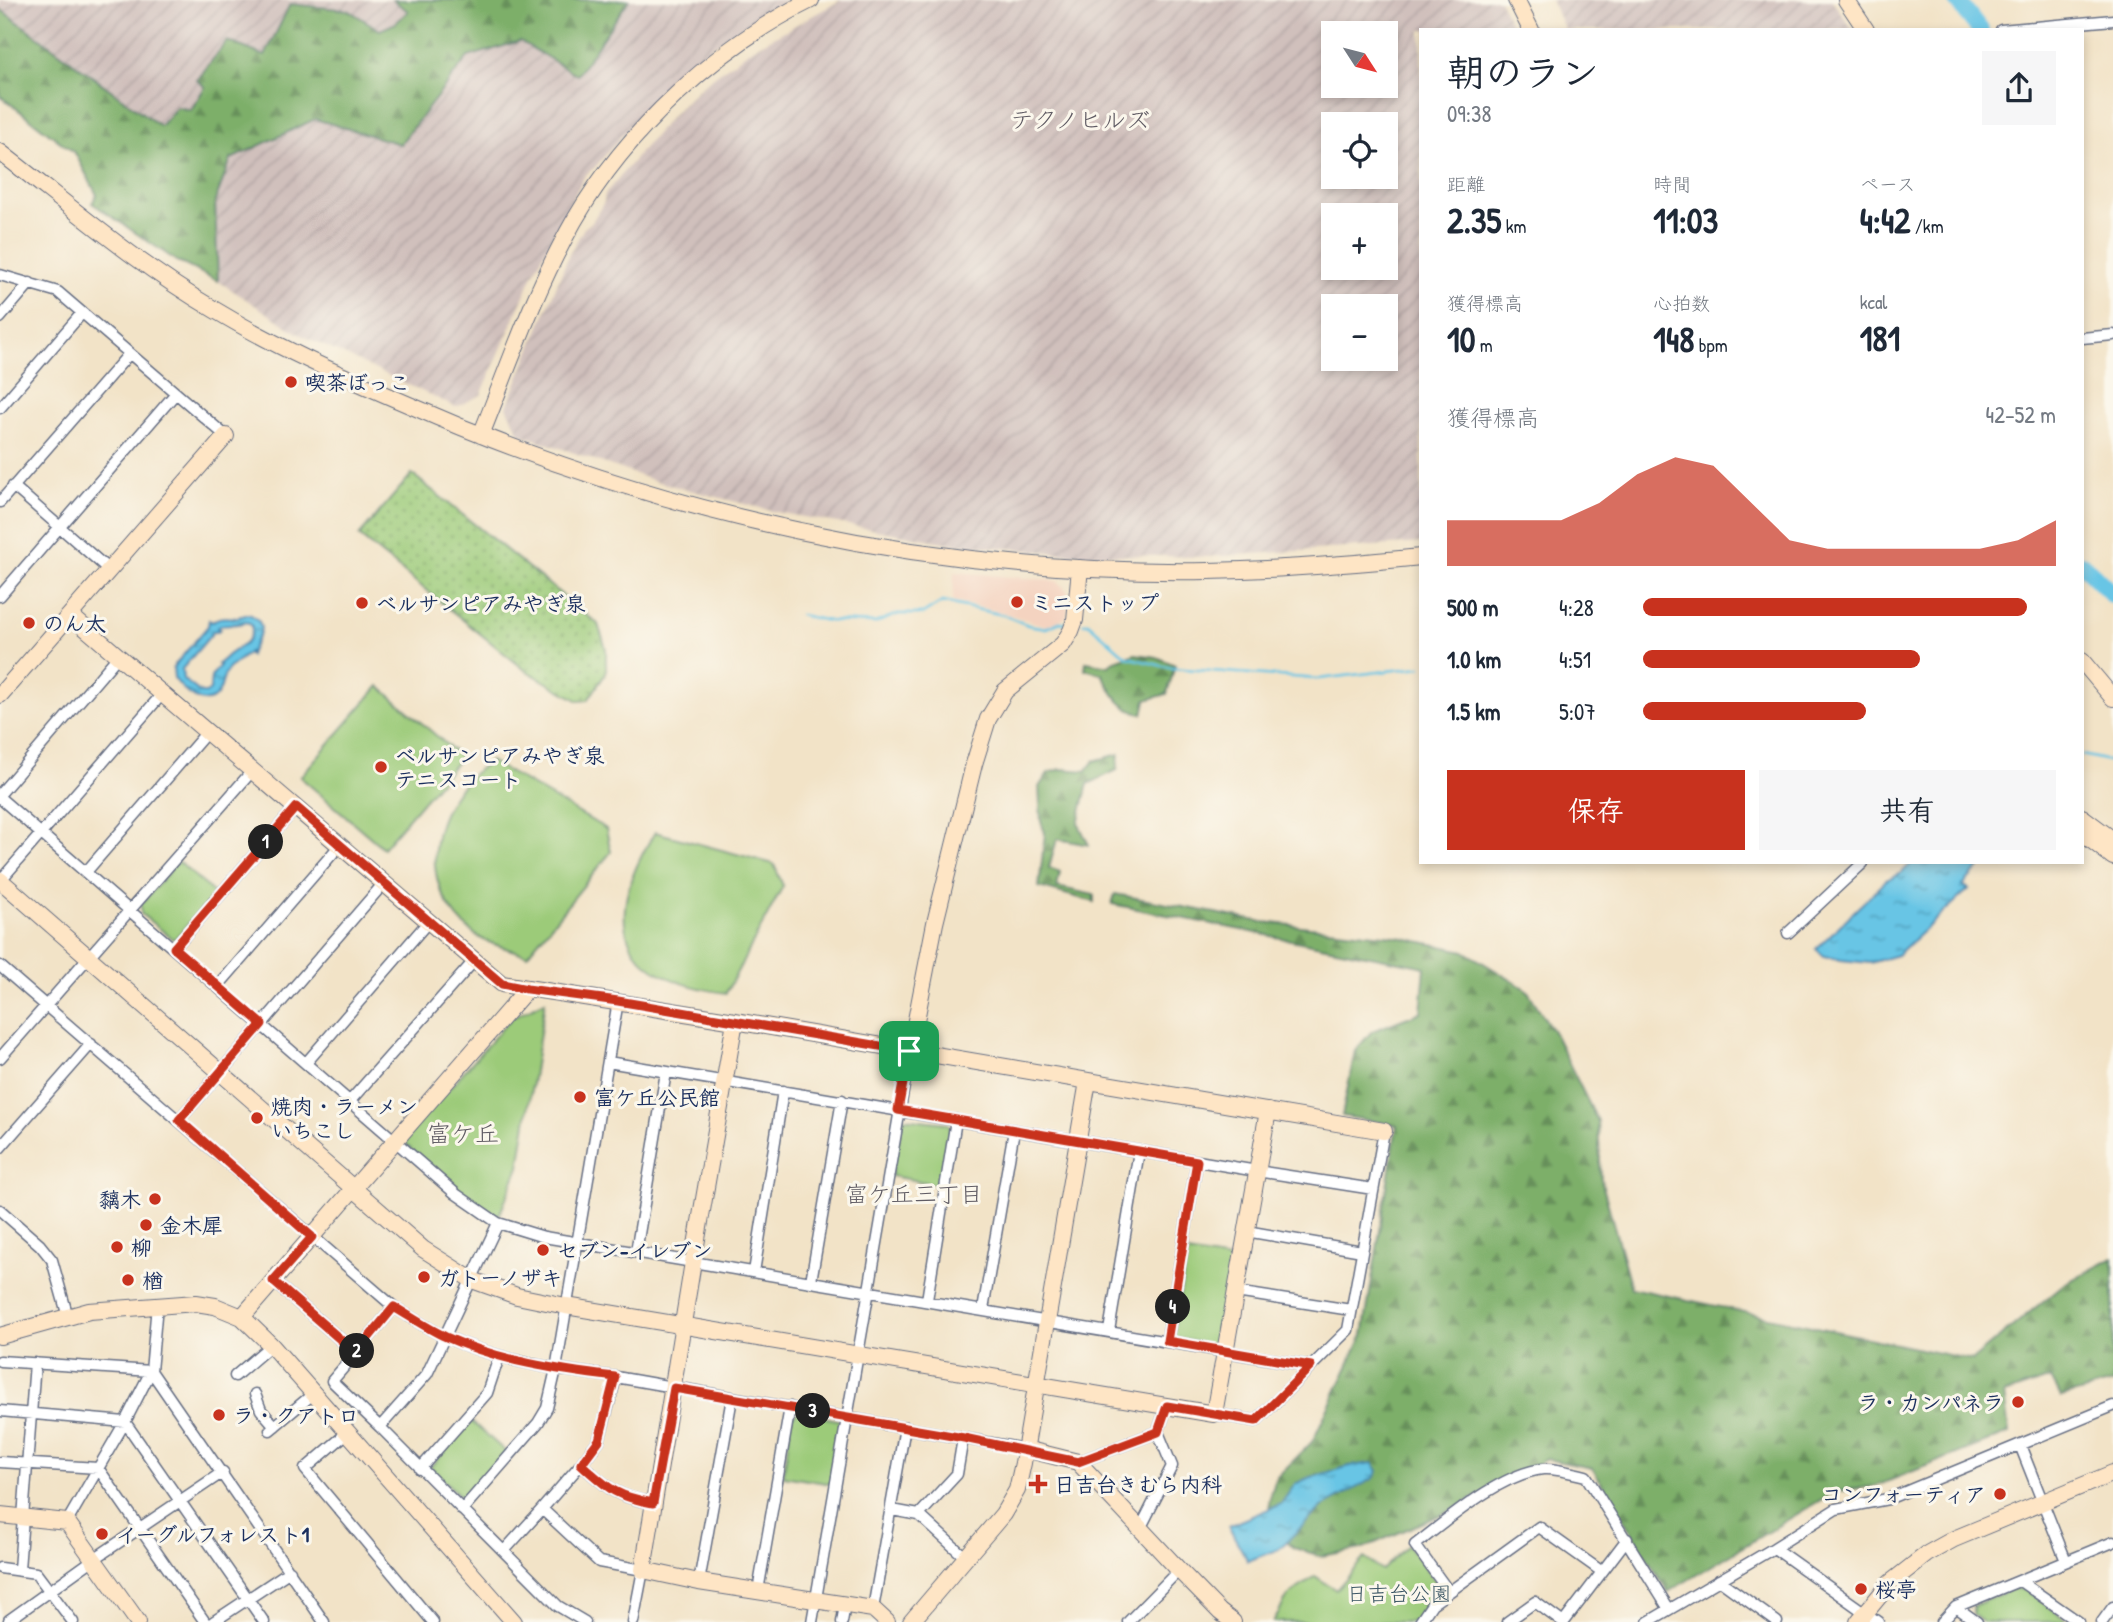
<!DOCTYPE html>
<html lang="ja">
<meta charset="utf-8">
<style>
:root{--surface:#fff;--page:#f6f6f7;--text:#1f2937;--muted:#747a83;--accent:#c8321e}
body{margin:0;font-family:"Patrick Hand","Klee One",sans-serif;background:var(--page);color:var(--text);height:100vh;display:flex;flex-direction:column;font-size:26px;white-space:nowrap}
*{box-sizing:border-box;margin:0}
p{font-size:23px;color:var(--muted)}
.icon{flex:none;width:38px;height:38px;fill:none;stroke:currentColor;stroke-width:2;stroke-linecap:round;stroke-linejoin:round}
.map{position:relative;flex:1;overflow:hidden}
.sheet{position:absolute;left:1419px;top:28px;width:665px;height:836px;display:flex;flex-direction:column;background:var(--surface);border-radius:0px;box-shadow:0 4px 10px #0003}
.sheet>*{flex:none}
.needle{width:46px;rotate:126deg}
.fabs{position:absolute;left:1321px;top:21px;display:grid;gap:14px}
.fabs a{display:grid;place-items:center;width:77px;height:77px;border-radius:0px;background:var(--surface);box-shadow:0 4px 10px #0003;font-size:35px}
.pin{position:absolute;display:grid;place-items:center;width:60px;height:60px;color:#fff;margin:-30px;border-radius:14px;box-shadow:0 4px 10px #0006}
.km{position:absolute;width:35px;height:35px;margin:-18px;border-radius:50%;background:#222;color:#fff;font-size:19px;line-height:35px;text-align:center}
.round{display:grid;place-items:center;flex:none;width:74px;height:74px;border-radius:0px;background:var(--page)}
.head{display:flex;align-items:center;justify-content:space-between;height:119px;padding:0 28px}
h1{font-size:38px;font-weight:700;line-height:52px}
.figures{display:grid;grid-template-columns:repeat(3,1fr);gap:10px;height:119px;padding:7px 28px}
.figures div{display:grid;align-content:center}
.figures b{font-size:35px;font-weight:700}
.figures small{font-size:19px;font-weight:400}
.figures p{font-size:19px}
.chart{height:196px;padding:14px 28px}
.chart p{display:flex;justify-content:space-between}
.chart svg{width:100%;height:126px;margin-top:7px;fill:var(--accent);opacity:.7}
.primary-button{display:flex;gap:14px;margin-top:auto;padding:14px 28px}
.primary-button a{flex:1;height:80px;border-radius:0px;background:var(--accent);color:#fff;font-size:28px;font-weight:700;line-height:80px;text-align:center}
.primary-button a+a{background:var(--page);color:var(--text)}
ul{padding:0 28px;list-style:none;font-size:23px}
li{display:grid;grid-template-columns:112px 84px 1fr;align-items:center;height:52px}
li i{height:18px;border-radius:9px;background:var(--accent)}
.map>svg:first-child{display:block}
.built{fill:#f4d3c0}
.industrial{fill:url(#industrial-furrows);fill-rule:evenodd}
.grass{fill:url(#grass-dots);stroke:#5c7d6c;stroke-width:2}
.forest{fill:url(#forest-firs);stroke:#4c6f64;stroke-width:2}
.park{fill:#9ccb79;stroke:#5c7d6c;stroke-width:2}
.water{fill:url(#water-ripples);stroke:#417aa2;stroke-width:2;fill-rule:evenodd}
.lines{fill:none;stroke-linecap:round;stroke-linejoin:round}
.stream{stroke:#67c5e5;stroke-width:2.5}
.river{stroke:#67c5e5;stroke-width:18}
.street-casing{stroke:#666e83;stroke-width:13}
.secondary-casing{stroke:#666e83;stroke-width:18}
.street{stroke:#fff;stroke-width:10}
.secondary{stroke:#fee5c5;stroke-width:16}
.route-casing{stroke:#fff;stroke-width:14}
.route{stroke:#c8321e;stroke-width:9}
.poi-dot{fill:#c8321e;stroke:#fbf7ec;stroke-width:2.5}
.labels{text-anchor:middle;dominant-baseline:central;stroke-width:6;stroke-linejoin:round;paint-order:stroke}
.poi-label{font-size:21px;font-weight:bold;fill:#1b2f5e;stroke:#fbf7ec;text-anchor:start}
.park-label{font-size:21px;fill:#3b5665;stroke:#fbf7ec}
.neighbourhood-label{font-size:23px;fill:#605c64;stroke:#fbf7ec}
.quarter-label{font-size:24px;fill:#605c64;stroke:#fbf7ec}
</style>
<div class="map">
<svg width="2113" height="1622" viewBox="0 0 2113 1622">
<defs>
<pattern id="industrial-furrows" width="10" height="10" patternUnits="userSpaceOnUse" patternTransform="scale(1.75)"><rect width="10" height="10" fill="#d0c0bc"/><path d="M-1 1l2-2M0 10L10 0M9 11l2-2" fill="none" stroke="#b2a5a4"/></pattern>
<pattern id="grass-dots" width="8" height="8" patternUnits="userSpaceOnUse" patternTransform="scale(1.75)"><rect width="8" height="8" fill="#9ccb79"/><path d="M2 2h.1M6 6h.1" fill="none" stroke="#7ea566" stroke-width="1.8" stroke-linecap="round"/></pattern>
<pattern id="forest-firs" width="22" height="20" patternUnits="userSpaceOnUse" patternTransform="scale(1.75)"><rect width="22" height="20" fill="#7daf69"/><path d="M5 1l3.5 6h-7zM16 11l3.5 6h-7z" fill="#668f5a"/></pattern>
<pattern id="water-ripples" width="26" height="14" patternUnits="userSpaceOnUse" patternTransform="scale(1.75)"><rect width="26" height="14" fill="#67c5e5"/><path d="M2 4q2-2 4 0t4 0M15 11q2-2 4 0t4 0" fill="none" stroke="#54a0bd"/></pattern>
</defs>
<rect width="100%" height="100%" fill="#fbf7ec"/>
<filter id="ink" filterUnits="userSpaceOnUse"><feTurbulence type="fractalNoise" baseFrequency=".0143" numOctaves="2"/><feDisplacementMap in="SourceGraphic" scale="14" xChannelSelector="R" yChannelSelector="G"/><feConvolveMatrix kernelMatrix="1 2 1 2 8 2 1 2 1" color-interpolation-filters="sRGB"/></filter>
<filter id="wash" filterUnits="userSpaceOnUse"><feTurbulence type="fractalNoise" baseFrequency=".00686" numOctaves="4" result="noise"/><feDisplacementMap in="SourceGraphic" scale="28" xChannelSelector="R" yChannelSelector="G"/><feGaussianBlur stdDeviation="1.57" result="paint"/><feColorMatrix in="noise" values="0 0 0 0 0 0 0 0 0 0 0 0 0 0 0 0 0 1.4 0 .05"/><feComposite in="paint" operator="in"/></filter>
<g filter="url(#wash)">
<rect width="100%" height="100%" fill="#f2e3c7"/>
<path class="built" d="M954 572 1057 581 1067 591 1069 599 1067 614 1065 618 1046 626 1005 613 953 601Z"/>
<path class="industrial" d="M0 0H393L408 11 396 23 380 30 348 10 265 57 197 80 205 86 191 110 160 126 0 9Z
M629 0H786L711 47 638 117 595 167 585 175 535 270 481 395 456 407 299 334 218 281 215 200 230 159 315 119 400 144 468 57 520 41 577 75Z
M841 0H1499L1514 30H1421V543L1204 557 1072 554 949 543 776 512 658 482 520 434 507 407 569 255 584 228 592 222 604 202 605 194 673 114 702 86 750 50ZM1334 33H1386V86H1334ZM1334 124H1386V177H1334ZM1386 215V268H1334V215ZM1334 306H1386V359H1334Z
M1551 0H1832L1853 30H1565Z"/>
<path class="grass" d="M412 474 598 624 606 649V673L588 700 579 701 525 670 359 536Z"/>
<path class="forest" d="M393 0H629L577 75 520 41 468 57 400 144 315 119 231 159 215 201 218 281 178 262 92 203 97 195 75 153 0 96V9L160 126 177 107 191 110 205 87 197 80 227 41 265 56 290 4 348 10 380 30 396 23 408 11Z
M1135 654 1157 657 1175 665 1167 694 1146 700 1143 714C1122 712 1112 692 1102 674L1085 669 1086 662 1109 666 1112 662Z
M1119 754 1117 770 1088 784 1078 823 1089 845 1057 839 1049 868 1060 872 1057 887 1094 895V902L1039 887 1045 833 1041 822 1039 787 1048 773 1061 769 1086 771 1094 761Z
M1115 894 1262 922 1394 936 1464 951 1527 990 1554 1033 1598 1122 1601 1179 1631 1288 1972 1360 2064 1284 2113 1258V1383L2061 1397 2051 1378 2004 1394 2009 1433 1876 1486 1834 1492 1668 1592 1592 1468 1546 1459 1454 1509 1361 1549 1321 1556 1294 1548 1277 1530 1270 1515 1269 1501 1276 1478 1312 1442 1363 1335 1397 1125 1342 1116 1355 1051 1372 1031 1421 1012 1425 967 1112 904Z"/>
<path class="park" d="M379 686 461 757 383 848 300 777Z
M490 761 606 829 611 852 527 955C513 950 496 946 482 939 471 933 458 919 451 909 422 867 434 813 469 778 475 772 483 766 490 761Z
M655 832 774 864 783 886 726 993C617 978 600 921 655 832Z
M178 861 215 894 174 940 141 914V904Z
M545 1001 519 1167 499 1216 460 1192 406 1145 405 1138 512 1017Z
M903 1118 947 1123 951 1128 940 1185 891 1176Z
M1187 1253 1236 1261 1222 1343 1216 1346 1175 1338 1173 1333Z
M798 1412 838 1420 843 1427 832 1484 783 1476 792 1416Z
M471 1421 506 1452 464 1500 430 1467Z
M1408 1545 1439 1586 1440 1592 1432 1597 1414 1622H1273L1288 1596 1315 1576 1336 1590 1364 1558 1382 1570Z
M2014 1588 2026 1590 2069 1622H1984L1973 1614V1606Z"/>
<path class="water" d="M249 614C273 626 254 639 250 655L249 652C242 659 233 663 227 671 222 677 223 684 219 692 207 714 183 691 174 678L173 667 208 626 209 620 212 622C221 614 228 619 238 617 242 616 245 615 249 614ZM245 622 249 623 252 626C253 643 239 646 228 655 225 658 223 660 220 662L218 664 220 665 211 677 210 690 206 693H201L183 679 182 669 214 631H218L220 629 217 628C224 621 235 627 245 622Z
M1912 863H1983L1963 885 1969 889 1897 955 1870 963 1841 960 1824 956 1816 949 1886 880 1901 873Z
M1373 1463 1378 1471 1374 1478 1322 1507 1279 1549 1248 1561 1228 1526 1281 1504 1295 1484 1308 1478 1350 1466Z"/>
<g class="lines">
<path class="stream" d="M800 615 829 621 875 623 898 614H923L942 602 1004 615 1028 625 1046 628 1060 622 1066 623
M1083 623H1088L1127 657 1171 668 1319 679 1421 667
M2082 755 2113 762"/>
<path class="river" d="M1957 0 1980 30
M2082 564 2113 595"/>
</g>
</g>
<g filter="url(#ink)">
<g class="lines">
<g class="street-casing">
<path id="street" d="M2001 30 2113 20
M0 275 58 292 226 436
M0 318 30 283
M2082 338 2113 335
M0 408 82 313
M13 486 109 570
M0 502 129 354
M0 596 176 393
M0 794 119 655
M0 798 456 1194 498 1223 544 1237 1311 1366
M86 872 207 732
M0 881 163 693
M1788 933 1863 863
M174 948 296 807
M0 966 394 1307C411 1317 428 1329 446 1337 500 1361 557 1370 616 1377L1025 1449
M218 986 340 845
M0 1058 253 770
M608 1062 1257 1171 1373 1189
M306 1063 428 922
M350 1101 474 961
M179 1120 384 883
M0 1148 91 1044
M0 1210 40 1245 52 1260 68 1317
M498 1223 427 1374 380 1427 558 1606 585 1622
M1246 1231 1362 1251
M636 1252 666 1072
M754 1272 783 1091
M273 1281 356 1353 332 1381 380 1427
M811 1281 842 1100
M1236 1292 1351 1310
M927 1300 956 1120
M983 1310 1014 1130
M1109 1331 1139 1151
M1167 1341 1197 1161
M356 1353 394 1307
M0 1361 151 1371
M151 1371 324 1622
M235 1376 271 1345
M255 1394 261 1410 275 1426
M0 1411 125 1422 264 1622
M1214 1414 1256 1421 1348 1330 1384 1131
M270 1430 313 1394
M347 1433 305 1469 433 1622
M2020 1445 2066 1561
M0 1462 98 1468 205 1622
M1078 1462 1158 1432
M581 1464C609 1489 615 1496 653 1503
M420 1469 487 1393 499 1357
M542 1509 581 1464 599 1440 616 1377
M462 1510 538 1423 547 1408 556 1369 618 1001
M892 1510 919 1515 966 1558
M919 1515 957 1474 963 1438
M67 1522 125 1422 151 1371 157 1305
M1141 1527 1172 1466 1158 1432 1167 1406
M1774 1548 1878 1622
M504 1551 542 1509 599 1562 643 1570 633 1622
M0 1568 36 1573 73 1622
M19 1569 35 1363
M1719 1580 1777 1622
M2020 1581 2079 1622
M699 1582 732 1398
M758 1591 790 1407
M1449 1592 1539 1527 1601 1571
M1956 1607 1977 1622
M873 1609 905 1427
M9 1620 94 1559 223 1472
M213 1622 290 1571
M812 1622 910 1051
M842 1622 845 1605
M1128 1622 1179 1570
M1420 1622 1432 1604 1449 1592 1415 1545C1449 1519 1500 1474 1543 1469 1556 1468 1573 1473 1586 1476L1669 1609
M1507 1622 1535 1602 1562 1622
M1564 1622 1627 1539
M1648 1622 1774 1548 1836 1509 1888 1499 2113 1406
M1942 1622 1956 1607 2113 1542
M2102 1622 2113 1607"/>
</g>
<g class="secondary-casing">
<path id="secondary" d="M1516 0 1531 30
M1846 0 1866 30
M0 152C70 206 138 265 215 310 276 347 342 376 407 404 658 515 932 575 1208 571 1279 570 1350 564 1421 557
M481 435C510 363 535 289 574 221 627 130 716 47 811 0
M70 615 502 984 735 1021 1384 1131
M2082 661 2113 698
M0 695 226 436
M2082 817 2113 840
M2082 833 2113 857
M0 880 423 1249 472 1280 517 1296 566 1306 1214 1414 1268 1111
M735 1021 693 1262 643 1570 699 1582 873 1609 887 1622
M910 1051 935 923 974 764 988 719 1005 691 1063 644 1071 631 1075 620 1080 568
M242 1317 527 989
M0 1336 89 1311 196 1303 215 1306 242 1317 271 1345 514 1622
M1025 1449 1078 1462 1179 1570 1220 1612 1233 1622
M0 1515 67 1522 138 1622
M911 1622 1003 1514 1017 1490 1023 1463 1088 1081
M1858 1622 1890 1583 1927 1554 1954 1539 2113 1473"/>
</g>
<use href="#street" class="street"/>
<use href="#secondary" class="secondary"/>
</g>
</g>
<g class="lines" filter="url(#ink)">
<g class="route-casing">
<path id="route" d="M296 807 502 984 527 989 618 1001 909 1051 898 1110 1197 1161 1167 1341 1311 1366 1256 1421 1167 1406 1158 1432 1078 1462 964 1438 674 1388 653 1503C615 1496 609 1489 581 1464L599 1440 615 1377C557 1370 500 1361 446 1337 428 1329 411 1317 394 1307L356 1353 273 1281 312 1237 179 1120 262 1024 174 948Z"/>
</g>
<use href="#route" class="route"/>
</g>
<g class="poi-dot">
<circle cx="291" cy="382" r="7"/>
<circle cx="1017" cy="602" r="7"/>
<circle cx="362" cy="603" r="7"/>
<circle cx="29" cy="623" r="7"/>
<circle cx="381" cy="767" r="7"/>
<circle cx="580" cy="1097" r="7"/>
<circle cx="257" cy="1118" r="7"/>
<circle cx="155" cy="1199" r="7"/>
<circle cx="146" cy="1225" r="7"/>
<circle cx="117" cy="1247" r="7"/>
<circle cx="543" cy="1250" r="7"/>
<circle cx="424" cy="1277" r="7"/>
<circle cx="128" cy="1280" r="7"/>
<circle cx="2018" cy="1402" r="7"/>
<circle cx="219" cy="1415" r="7"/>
<path d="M1034.5 1473.5h7v7h7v7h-7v7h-7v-7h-7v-7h7z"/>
<circle cx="2000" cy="1494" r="7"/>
<circle cx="102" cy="1534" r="7"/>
<circle cx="1861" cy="1589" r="7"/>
</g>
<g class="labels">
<g class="poi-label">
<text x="305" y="382">喫茶ぼっこ</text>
<text x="1031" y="602">ミニストップ</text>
<text x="376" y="603">ベルサンピアみやぎ泉</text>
<text x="43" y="623">のん太</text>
<text x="395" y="755">ベルサンピアみやぎ泉<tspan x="395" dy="24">テニスコート</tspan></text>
<text x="594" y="1097">富ケ丘公民館</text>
<text x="271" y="1106">焼肉・ラーメン<tspan x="271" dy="24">いちこし</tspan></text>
<text x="141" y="1199" text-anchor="end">黐木</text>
<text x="160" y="1225">金木犀</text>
<text x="131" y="1247">柳</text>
<text x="557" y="1250">セブン-イレブン</text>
<text x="438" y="1277">ガトーノザキ</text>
<text x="142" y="1280">楢</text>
<text x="2004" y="1402" text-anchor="end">ラ・カンパネラ</text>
<text x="233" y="1415">ラ・クアトロ</text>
<text x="1054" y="1484">日吉台きむら内科</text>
<text x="1986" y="1494" text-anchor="end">コンフォーティア</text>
<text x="116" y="1534">イーグルフォレスト1</text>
<text x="1875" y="1589">桜亭</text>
</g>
<g class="park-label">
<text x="1399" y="1593">日吉台公園</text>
</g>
<g class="neighbourhood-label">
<text x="914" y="1193">富ケ丘三丁目</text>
</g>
<g class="quarter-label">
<text x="1080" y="119">テクノヒルズ</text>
<text x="463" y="1133">富ケ丘</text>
</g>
</g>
</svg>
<div class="fabs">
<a><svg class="needle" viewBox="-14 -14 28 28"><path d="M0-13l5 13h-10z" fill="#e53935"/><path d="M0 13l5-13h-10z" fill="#747a83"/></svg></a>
<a><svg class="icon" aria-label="locate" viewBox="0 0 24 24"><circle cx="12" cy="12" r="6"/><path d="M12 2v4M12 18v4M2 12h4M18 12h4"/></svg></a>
<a>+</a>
<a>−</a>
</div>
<div class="pin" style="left:909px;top:1051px;background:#1e9e55"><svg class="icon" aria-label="arrive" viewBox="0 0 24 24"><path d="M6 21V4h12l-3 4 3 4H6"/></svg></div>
<b class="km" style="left:266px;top:842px">1</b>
<b class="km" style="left:357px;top:1351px">2</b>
<b class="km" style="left:813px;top:1411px">3</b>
<b class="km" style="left:1173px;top:1307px">4</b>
<section class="sheet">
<div class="head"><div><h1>朝のラン</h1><p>09:38</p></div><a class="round"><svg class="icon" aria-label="share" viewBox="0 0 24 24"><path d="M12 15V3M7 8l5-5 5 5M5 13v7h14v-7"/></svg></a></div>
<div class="figures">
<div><p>距離</p><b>2.35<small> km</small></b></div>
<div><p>時間</p><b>11:03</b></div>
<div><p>ペース</p><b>4:42<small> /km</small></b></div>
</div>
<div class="figures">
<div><p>獲得標高</p><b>10<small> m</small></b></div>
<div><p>心拍数</p><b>148<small> bpm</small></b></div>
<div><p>kcal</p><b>181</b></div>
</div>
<div class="chart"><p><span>獲得標高</span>42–52 m</p>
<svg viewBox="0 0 160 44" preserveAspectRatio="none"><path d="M0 44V28L10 28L20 28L30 28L40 22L50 12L60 6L70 9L80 22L90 35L100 38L110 38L120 38L130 38L140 38L150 35L160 28V44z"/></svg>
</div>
<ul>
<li><b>500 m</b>4:28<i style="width:93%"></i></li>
<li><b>1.0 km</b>4:51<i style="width:67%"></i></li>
<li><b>1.5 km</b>5:07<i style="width:54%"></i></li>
</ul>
<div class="primary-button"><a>保存</a><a>共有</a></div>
</section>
</div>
